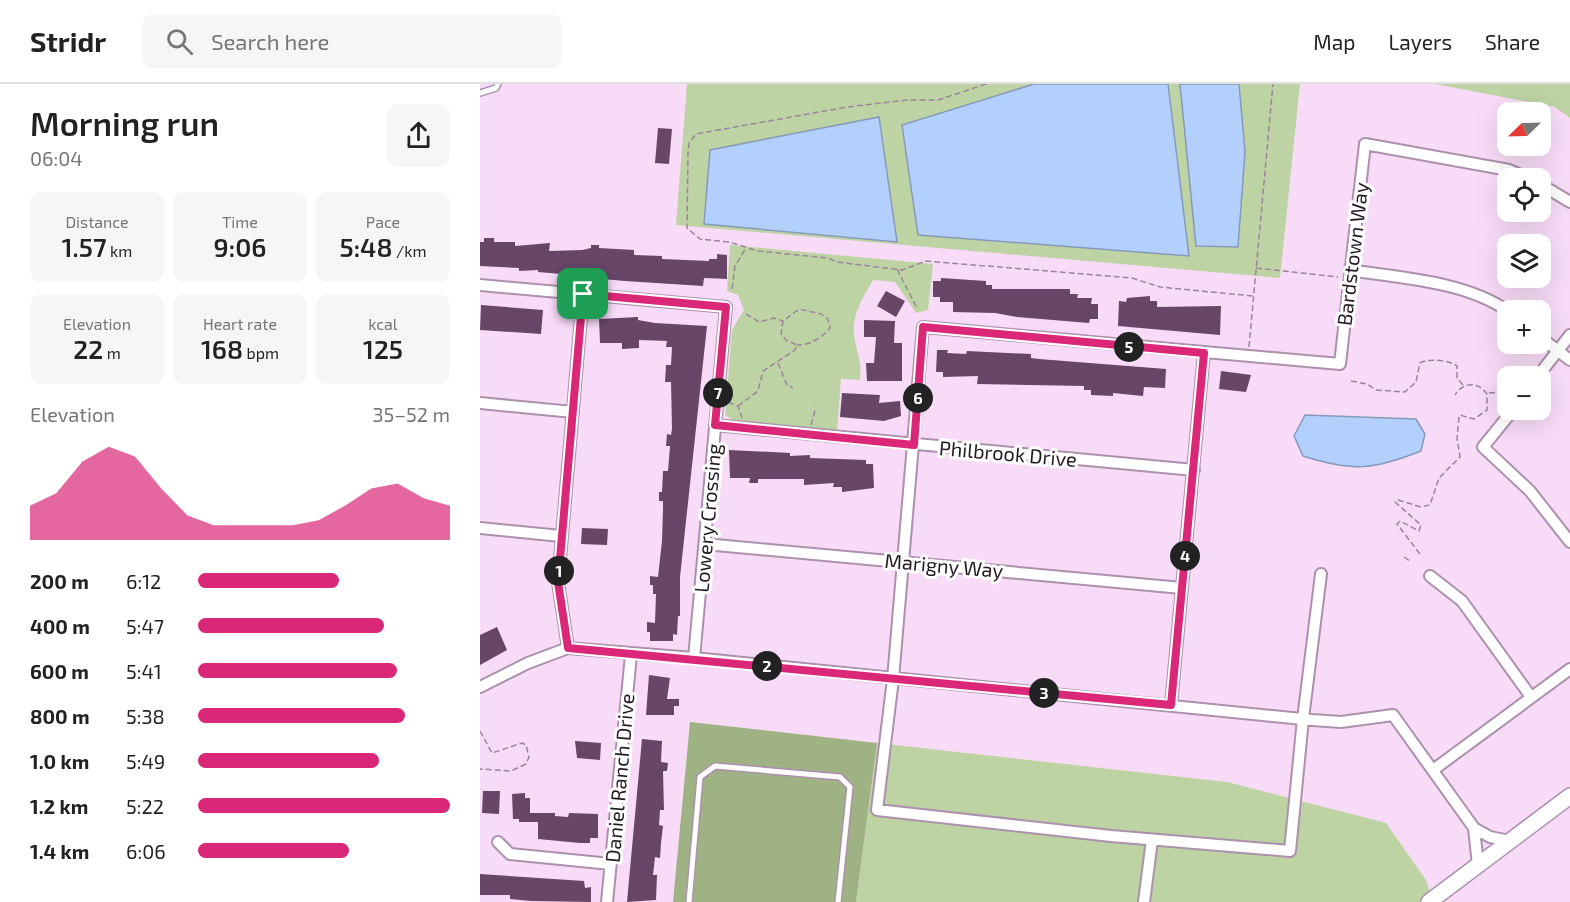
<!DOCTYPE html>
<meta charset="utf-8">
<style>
:root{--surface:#fff;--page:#f6f6f6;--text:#222;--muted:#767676;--line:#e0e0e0;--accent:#db2777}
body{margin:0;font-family:"Exo 2",sans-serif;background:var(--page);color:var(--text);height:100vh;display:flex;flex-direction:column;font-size:22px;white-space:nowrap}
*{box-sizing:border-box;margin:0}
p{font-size:20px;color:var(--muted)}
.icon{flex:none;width:33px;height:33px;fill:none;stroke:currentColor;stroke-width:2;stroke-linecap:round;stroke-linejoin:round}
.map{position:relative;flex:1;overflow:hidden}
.side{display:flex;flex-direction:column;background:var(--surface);width:480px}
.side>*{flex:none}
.needle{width:39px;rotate:247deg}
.tools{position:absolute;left:1017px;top:18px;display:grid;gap:12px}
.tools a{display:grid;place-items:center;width:54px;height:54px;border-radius:12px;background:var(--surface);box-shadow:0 6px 24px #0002;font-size:30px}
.pin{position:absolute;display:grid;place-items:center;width:51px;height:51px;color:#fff;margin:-26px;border-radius:12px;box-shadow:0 3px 9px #0006}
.km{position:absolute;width:30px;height:30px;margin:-15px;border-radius:50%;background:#222;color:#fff;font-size:16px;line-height:30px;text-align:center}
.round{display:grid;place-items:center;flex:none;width:63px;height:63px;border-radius:12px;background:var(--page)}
.head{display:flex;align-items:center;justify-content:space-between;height:102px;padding:0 30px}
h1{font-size:33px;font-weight:600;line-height:45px}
.figures{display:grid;grid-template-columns:repeat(3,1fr);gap:9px;height:102px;padding:6px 30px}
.figures div{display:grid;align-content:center;border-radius:12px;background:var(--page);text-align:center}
.figures b{font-size:26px;font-weight:600}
.figures small{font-size:16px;font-weight:400}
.figures p{font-size:16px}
.chart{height:168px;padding:12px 30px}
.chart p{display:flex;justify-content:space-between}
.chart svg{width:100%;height:108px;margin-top:6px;fill:var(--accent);opacity:.7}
ul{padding:0 30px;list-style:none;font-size:20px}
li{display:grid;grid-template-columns:96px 72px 1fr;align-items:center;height:45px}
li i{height:15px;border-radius:8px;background:var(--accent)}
header{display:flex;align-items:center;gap:36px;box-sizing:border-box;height:84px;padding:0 30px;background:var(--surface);border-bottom:2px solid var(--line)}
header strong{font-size:28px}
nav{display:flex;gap:33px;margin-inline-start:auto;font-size:21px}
.search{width:420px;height:54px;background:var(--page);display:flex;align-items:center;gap:15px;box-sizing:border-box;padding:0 21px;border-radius:12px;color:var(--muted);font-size:22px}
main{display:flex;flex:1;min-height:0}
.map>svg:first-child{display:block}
.green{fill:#bed3a4}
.forest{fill:#9eb284}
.water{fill:#b2d0fb;stroke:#8799ba;stroke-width:1.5}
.building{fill:#674668}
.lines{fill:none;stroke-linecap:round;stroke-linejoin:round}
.service-casing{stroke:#ac91ac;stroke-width:8}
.minor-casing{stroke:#ac91ac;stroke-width:14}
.secondary-casing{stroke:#ac91ac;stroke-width:18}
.path{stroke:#9a869a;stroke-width:1.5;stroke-dasharray:6 3;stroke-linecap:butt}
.service{stroke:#fff;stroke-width:5}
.minor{stroke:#fff;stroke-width:10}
.secondary{stroke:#fff;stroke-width:15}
.route-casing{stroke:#fff;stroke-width:12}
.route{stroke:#db2777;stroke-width:8}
.labels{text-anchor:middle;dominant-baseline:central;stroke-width:6;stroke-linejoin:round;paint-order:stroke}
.street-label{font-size:20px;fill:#241a24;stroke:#fff}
</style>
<header>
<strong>Stridr</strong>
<div class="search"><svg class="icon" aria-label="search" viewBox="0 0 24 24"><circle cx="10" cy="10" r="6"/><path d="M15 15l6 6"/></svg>Search here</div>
<nav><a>Map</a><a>Layers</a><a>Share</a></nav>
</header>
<main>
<section class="side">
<div class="head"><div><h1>Morning run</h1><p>06:04</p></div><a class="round"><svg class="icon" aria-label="share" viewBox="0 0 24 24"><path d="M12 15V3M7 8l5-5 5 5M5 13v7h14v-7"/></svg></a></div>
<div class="figures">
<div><p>Distance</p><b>1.57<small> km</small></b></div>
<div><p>Time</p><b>9:06</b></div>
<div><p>Pace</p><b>5:48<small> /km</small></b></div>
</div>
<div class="figures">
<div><p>Elevation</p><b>22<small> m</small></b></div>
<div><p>Heart rate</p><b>168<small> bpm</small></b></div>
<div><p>kcal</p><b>125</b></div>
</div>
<div class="chart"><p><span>Elevation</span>35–52 m</p>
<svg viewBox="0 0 160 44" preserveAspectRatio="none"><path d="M0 44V30L10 25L20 12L30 6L40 10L50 23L60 34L70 38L80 38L90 38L100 38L110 36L120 30L130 23L140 21L150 27L160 30V44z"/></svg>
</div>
<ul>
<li><b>200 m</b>6:12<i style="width:56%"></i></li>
<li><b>400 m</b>5:47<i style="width:74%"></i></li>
<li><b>600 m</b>5:41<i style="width:79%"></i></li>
<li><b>800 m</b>5:38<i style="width:82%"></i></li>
<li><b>1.0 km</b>5:49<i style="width:72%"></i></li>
<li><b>1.2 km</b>5:22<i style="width:100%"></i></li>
<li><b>1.4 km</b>6:06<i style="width:60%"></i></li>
</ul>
</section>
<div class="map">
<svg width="1090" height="818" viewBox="0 0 1090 818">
<rect width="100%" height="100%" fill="#f8dbf7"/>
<path class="green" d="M207 0H820L800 194 196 141Z
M955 0H1090V34L1075 23Z
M250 161 453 180 448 226 436 229 415 198 393 196C384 212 372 230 374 249 376 269 382 273 380 296L361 295 357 347 254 337 245 331 252 246 264 226 258 211 247 207Z
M397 659 747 698 906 739 946 796 953 818H376Z"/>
<path class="forest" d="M210 638 397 659 376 818H193Z"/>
<path class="water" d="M554 0H688L709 172 438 151 422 41Z
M700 0H759L765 68 758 163 716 162Z
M399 33 417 158 224 140 230 66Z
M825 331 936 335 945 350 941 367C893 386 873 388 823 372L814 352Z"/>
<path class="building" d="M178 44 192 45 189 80 175 79Z
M4 154H14V158H35V162L70 159 69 167 102 166 111 164V161H119V164L154 166V171L182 172V175L229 177V175H237V170L247 171V195L224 194 223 202 145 197 122 195V192H102V190H81L58 188V186L39 187V184L0 182V158H4Z
M461 194 506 197V201H512V205H590V210H598L597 214H612L611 220H618V235H610L609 239 537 233 515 229 473 228V218H460V213H453V197H461Z
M406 207 425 217 416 233 397 222Z
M670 212V217H677V223L741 222 740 251 638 242 639 217 646 218 647 214Z
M1 221 63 226 61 250 0 246Z
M158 233V236L175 239 227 242 200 493V532H198L197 551 193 550V557H170V548H167V538L175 539 176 510H173V501H170V492L178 493 182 457 183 425V417H179V408H182L183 387H188L190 362H186L187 350 191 351 192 345 191 298H185L186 281H191L192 263H186L187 257 159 256V264L142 265V259H120L119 235Z
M384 236 415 237 414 259H422V297H387L386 279H394L396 253H384Z
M457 266H468L467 269 486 270 487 267 551 270V274L559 275 686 285 685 304 664 303 663 312 633 309V312L611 311V306H604V302L497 300 498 292 463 293V288H456Z
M741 287 771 291 766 308 739 305Z
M362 309 400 311 399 319 420 317 421 332 404 337 360 333Z
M249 366 310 369V372L330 371V374L386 376V380H393L394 404 362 408V403H353L354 399 324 401V395H278V399H269L270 394H250Z
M102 444 128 445 127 461 101 460Z
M17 543 27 566 0 581V551Z
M169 591 190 594 187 615H199V622H194V631H166Z
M162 655 182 657 181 678 188 679 187 687H183L184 726H180L179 741 183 742 181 759 180 774 175 773 173 791H177L176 816 147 818Z
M95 657 121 659 120 676 97 674Z
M3 707H20L19 730 2 729Z
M45 709V714H50V729H75V732L88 733 89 729 118 730V754H110V759H100L58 755V738H39V735H33L32 710Z
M0 790 104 797 105 804 111 803V818L51 817 30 815V811H0Z"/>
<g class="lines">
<g class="service-casing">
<path id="service" d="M0 9 16 4 18 0
M209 818 220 693 235 682 360 693 370 703 358 818"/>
</g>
<g class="minor-casing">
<path id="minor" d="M1060 100 1090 118
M869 186C921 194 984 197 1028 227
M0 201 246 223 214 574
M1060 253 1090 276
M1058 292 1090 251
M0 319 93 328
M1033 326 1003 363 1050 407 1090 458
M235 341 714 386
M0 444 81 452
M225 460 702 504
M841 490 823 635 810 767 631 752 397 726 413 595 443 243 860 280 885 60 1029 86 1048 94
M950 492 982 517 1051 613
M88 564 78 498 103 210
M0 603 48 579 88 564 214 574 832 636 861 638 913 631 994 744 998 781
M691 621 724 269
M953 686 1090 585
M994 744 1010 753 1030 757
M18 758 30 770 131 780
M127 818 151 571
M664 818 672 756"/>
</g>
<g class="secondary-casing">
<path id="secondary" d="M949 818 1090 712"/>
</g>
<path class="path" d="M506 0 458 16H428L367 23 216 50 209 59 208 69 207 144 220 155 249 158 278 167 348 174 357 178 422 186 446 177 652 194 680 203 773 212
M776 184 858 193
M417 185 437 224
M252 205 255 182 266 164
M266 230 279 238 294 234 303 237
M769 263 793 0
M298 279 307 301 313 304
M871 297 887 300 896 306 925 308 936 298 940 279C949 274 969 276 977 282V294L983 301
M1009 309 1020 308 1028 313
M248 318 258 322 262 334
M258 322 278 307 283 287 315 266 317 261 306 256 301 250 303 237 319 225 341 230 348 235 350 244C343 253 329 262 317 261
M331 341 336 323
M940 470 917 440 920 437 939 447 941 441 915 418 918 416 941 423 950 421 959 394 980 373 977 354 979 333 980 331 994 335 1007 326V310C998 297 983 298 975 311
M924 473 930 477
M0 647 12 669 42 659 46 661 49 673 46 680 31 687 0 685"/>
<use href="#service" class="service"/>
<use href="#minor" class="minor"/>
<use href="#secondary" class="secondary"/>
</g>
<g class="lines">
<g class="route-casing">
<path id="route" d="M103 210 246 223 235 341 434 361 443 243 724 269 691 621 88 564 78 498Z"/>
</g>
<use href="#route" class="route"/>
</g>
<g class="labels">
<g class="street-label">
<text transform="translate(872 170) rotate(-83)">Bardstown Way</text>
<text transform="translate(528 369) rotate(5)">Philbrook Drive</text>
<text transform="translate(227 434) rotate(-85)">Lowery Crossing</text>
<text transform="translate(464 481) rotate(5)">Marigny Way</text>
<text transform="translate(139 694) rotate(-85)">Daniel Ranch Drive</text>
</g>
</g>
</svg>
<div class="tools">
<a><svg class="needle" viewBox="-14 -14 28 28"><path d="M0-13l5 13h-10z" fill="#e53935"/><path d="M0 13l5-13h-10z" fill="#767676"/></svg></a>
<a><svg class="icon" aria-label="locate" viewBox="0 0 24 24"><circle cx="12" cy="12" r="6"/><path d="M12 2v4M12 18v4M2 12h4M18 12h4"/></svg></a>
<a><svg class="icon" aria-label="layers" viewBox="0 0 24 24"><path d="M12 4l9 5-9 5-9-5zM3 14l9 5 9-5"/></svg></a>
<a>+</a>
<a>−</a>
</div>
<div class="pin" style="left:103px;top:210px;background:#1e9e55"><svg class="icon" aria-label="arrive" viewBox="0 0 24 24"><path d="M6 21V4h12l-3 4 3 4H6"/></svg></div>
<b class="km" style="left:79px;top:487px">1</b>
<b class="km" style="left:287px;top:582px">2</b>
<b class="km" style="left:564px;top:609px">3</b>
<b class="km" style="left:705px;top:472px">4</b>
<b class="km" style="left:649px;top:263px">5</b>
<b class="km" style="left:438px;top:314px">6</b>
<b class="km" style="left:238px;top:309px">7</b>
</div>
</main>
